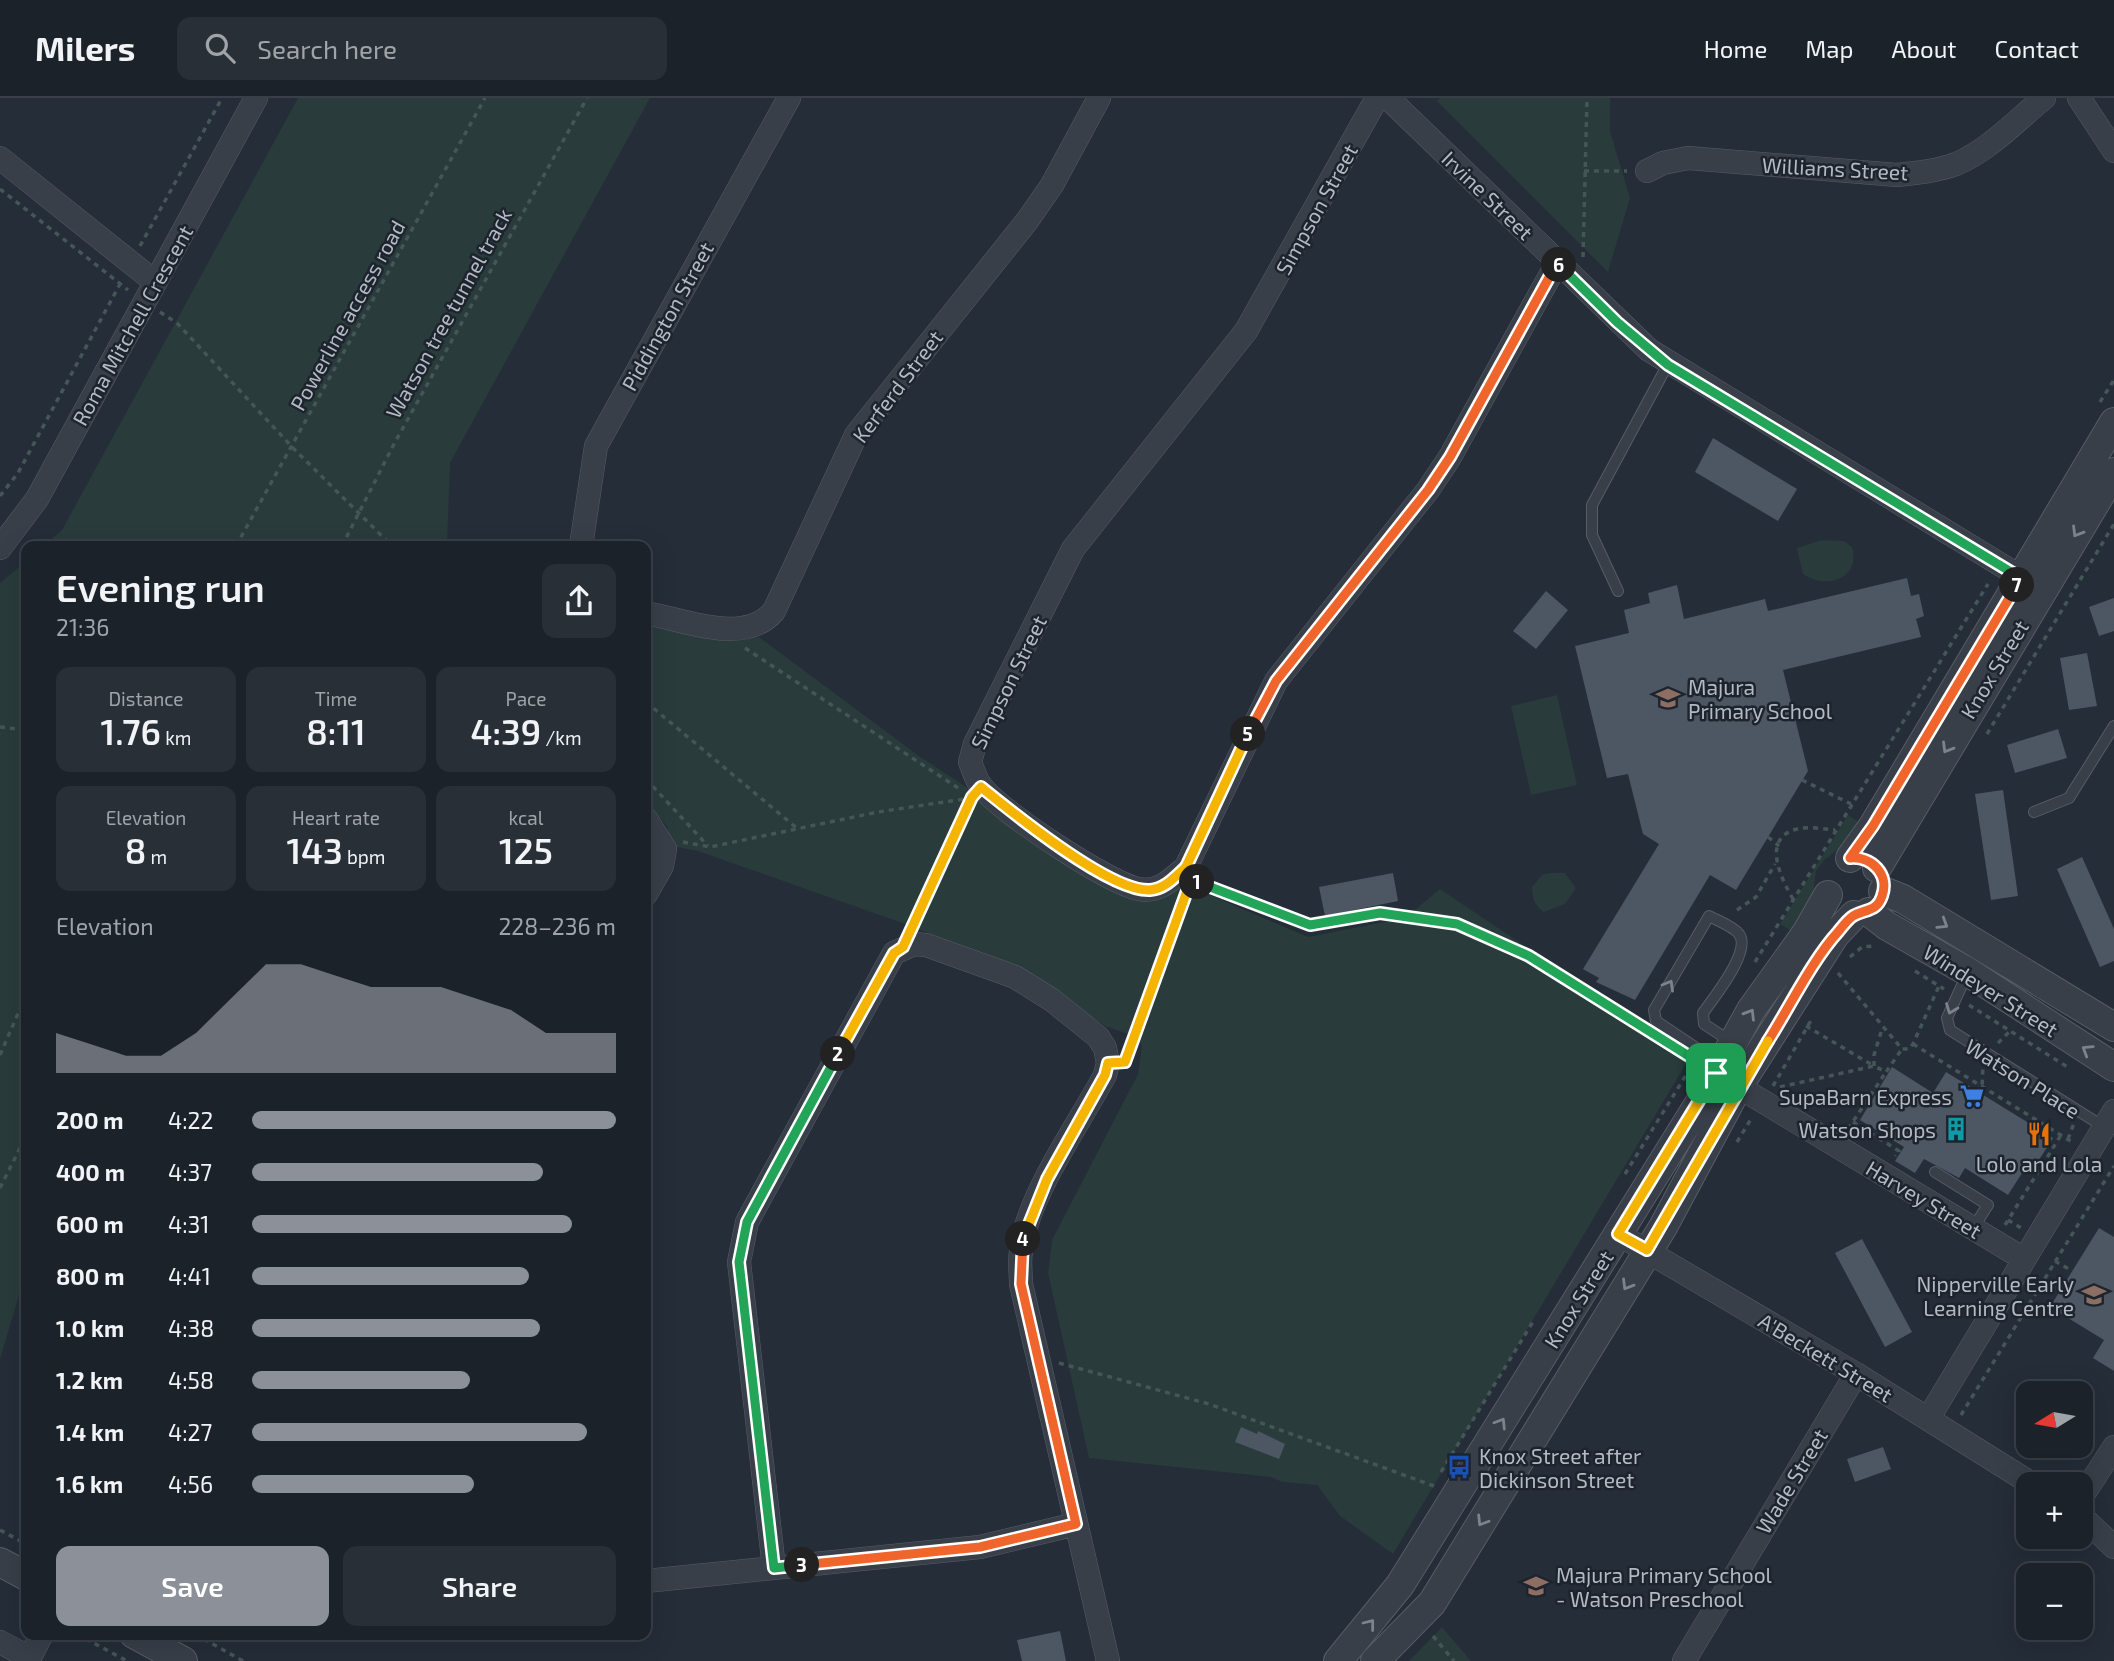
<!DOCTYPE html>
<meta charset="utf-8">
<style>
:root{--surface:#1b222a;--page:#282f36;--text:#f1f3f6;--muted:#a0a4a8;--line:#393f47;--accent:#8c9099}
body{margin:0;font-family:"Exo 2",sans-serif;background:var(--page);color:var(--text);height:100vh;display:flex;flex-direction:column;font-size:26px;white-space:nowrap}
*{box-sizing:border-box;margin:0}
p{font-size:23px;color:var(--muted)}
.icon{flex:none;width:38px;height:38px;fill:none;stroke:currentColor;stroke-width:2;stroke-linecap:round;stroke-linejoin:round}
.map{position:relative;flex:1;overflow:hidden}
.panel{position:absolute;left:21px;top:443px;width:630px;height:1099px;display:flex;flex-direction:column;background:var(--surface);border-radius:14px;box-shadow:0 7px 28px #0002,0 0 0 2px var(--line)}
.panel>*{flex:none}
.needle{width:46px;rotate:259deg}
.tools{position:absolute;left:2016px;top:1283px;display:grid;gap:14px}
.tools a{display:grid;place-items:center;width:77px;height:77px;border-radius:14px;background:var(--surface);box-shadow:0 7px 28px #0002,0 0 0 2px var(--line);font-size:35px}
.pin{position:absolute;display:grid;place-items:center;width:60px;height:60px;color:#fff;margin:-30px;border-radius:14px;box-shadow:0 4px 10px #0006}
.km{position:absolute;width:35px;height:35px;margin:-18px;border-radius:50%;background:#222;color:#fff;font-size:19px;line-height:35px;text-align:center}
.round{display:grid;place-items:center;flex:none;width:74px;height:74px;border-radius:14px;background:var(--page)}
.head{display:flex;align-items:center;justify-content:space-between;height:119px;padding:0 35px}
h1{font-size:38px;font-weight:600;line-height:52px}
.metrics{display:grid;grid-template-columns:repeat(3,1fr);gap:10px;height:119px;padding:7px 35px}
.metrics div{display:grid;align-content:center;border-radius:14px;background:var(--page);text-align:center}
.metrics b{font-size:35px;font-weight:600}
.metrics small{font-size:19px;font-weight:400}
.metrics p{font-size:19px}
.chart{height:196px;padding:14px 35px}
.chart p{display:flex;justify-content:space-between}
.chart svg{width:100%;height:126px;margin-top:7px;fill:var(--accent);opacity:.7}
.primary-button{display:flex;gap:14px;margin-top:auto;padding:14px 35px}
.primary-button a{flex:1;height:80px;border-radius:14px;background:var(--accent);color:#fff;font-size:28px;font-weight:600;line-height:80px;text-align:center}
.primary-button a+a{background:var(--page);color:var(--text)}
ul{padding:0 35px;list-style:none;font-size:23px}
li{display:grid;grid-template-columns:112px 84px 1fr;align-items:center;height:52px}
li i{height:18px;border-radius:9px;background:var(--accent)}
header{display:flex;align-items:center;gap:42px;box-sizing:border-box;height:98px;padding:0 35px;background:var(--surface);border-bottom:2px solid var(--line)}
header strong{font-size:33px}
nav{display:flex;gap:38px;margin-inline-start:auto;font-size:24px}
.search{width:490px;height:63px;background:var(--page);display:flex;align-items:center;gap:18px;box-sizing:border-box;padding:0 24px;border-radius:14px;color:var(--muted);font-size:26px}
.map>svg:first-child{display:block}
.green{fill:#293b3b}
.building{fill:#4d5763}
.lines{fill:none;stroke-linecap:round;stroke-linejoin:round}
.service-casing{stroke:#565d66;stroke-width:12}
.minor-casing{stroke:#565d66;stroke-width:24}
.tertiary-casing{stroke:#565d66;stroke-width:30}
.path{stroke:#465658;stroke-width:3.5;stroke-dasharray:5 5;stroke-linecap:butt}
.service{stroke:#383f49;stroke-width:10}
.minor{stroke:#383f49;stroke-width:23}
.tertiary{stroke:#383f49;stroke-width:28}
.oneway{stroke:#7c838d}
.split-1-casing{stroke:#fff;stroke-width:14}
.split-2-casing{stroke:#fff;stroke-width:14}
.split-3-casing{stroke:#fff;stroke-width:14}
.split-4-casing{stroke:#fff;stroke-width:14}
.split-5-casing{stroke:#fff;stroke-width:14}
.split-6-casing{stroke:#fff;stroke-width:14}
.split-7-casing{stroke:#fff;stroke-width:14}
.split-8-casing{stroke:#fff;stroke-width:14}
.split-9-casing{stroke:#fff;stroke-width:14}
.split-1{stroke:#22a559;stroke-width:9}
.split-2{stroke:#f5b400;stroke-width:9}
.split-3{stroke:#22a559;stroke-width:9}
.split-4{stroke:#f0652b;stroke-width:9}
.split-5{stroke:#f5b400;stroke-width:9}
.split-6{stroke:#f0652b;stroke-width:9}
.split-7{stroke:#22a559;stroke-width:9}
.split-8{stroke:#f0652b;stroke-width:9}
.split-9{stroke:#f5b400;stroke-width:9}
.labels{text-anchor:middle;dominant-baseline:central;stroke-width:5;stroke-linejoin:round;paint-order:stroke}
.street-label{font-size:21px;fill:#b3bac4;stroke:#1d242d}
.poi-label{font-size:21px;fill:#b3bac4;stroke:#1d242d;text-anchor:start}
</style>
<header>
<strong>Milers</strong>
<div class="search"><svg class="icon" aria-label="search" viewBox="0 0 24 24"><circle cx="10" cy="10" r="6"/><path d="M15 15l6 6"/></svg>Search here</div>
<nav><a>Home</a><a>Map</a><a>About</a><a>Contact</a></nav>
</header>
<div class="map">
<svg width="2114" height="1563" viewBox="0 0 2114 1563">
<rect width="100%" height="100%" fill="#242d38"/>
<path class="green" d="M298 0H650L450 365 447 447 451 448H44L62 432Z
M1440 0H1610V33L1630 100 1608 174 1437 3Z
M1821 442 1844 443 1852 449C1862 481 1825 492 1803 476L1797 450Z
M26 463V1174L0 1261V485Z
M646 524C677 530 729 548 759 539L919 658 1139 802 1184 786 1308 839 1405 820 1440 791 1690 959 1393 1456 1340 1418 1317 1387 1282 1384 1271 1379 1089 1360 1048 1175 1052 1142 1138 976 1142 947 1128 936 1105 928 1029 875 905 826 698 753 671 748 667 728 646 705Z
M1557 597 1577 687 1531 697 1511 608Z
M1848 717 1860 725 1843 748 1824 762 1816 773 1813 797 1798 837 1780 826Z
M1550 775H1565L1576 790 1565 806 1544 814C1535 808 1532 801 1532 789L1542 777Z
M1442 1529 1471 1563H1409Z"/>
<path class="building" d="M1713 340 1797 391 1778 423 1695 374Z
M1907 480 1911 498 1919 496 1924 518 1916 521 1921 539 1783 572 1808 673 1736 792 1710 777 1635 902 1596 884 1599 880 1583 871 1659 746 1643 736 1628 676 1607 680 1575 548 1629 535 1624 512 1650 505 1648 495 1677 487 1684 521 1765 501 1768 513Z
M1546 493 1568 512 1536 551 1513 533Z
M2114 500V533L2099 538 2089 509Z
M2087 555 2097 608 2069 612 2060 560Z
M2058 631 2067 660 2015 675 2007 647Z
M2003 692 2018 798 1991 802 1975 696Z
M2082 759 2114 831V863L2100 869 2057 771Z
M1393 775 1398 803 1325 818 1319 789Z
M1892 969 1933 995 1946 974 2053 1040 2037 1065 2031 1061 2008 1097 1965 1070 1959 1080 1924 1061 1915 1075 1895 1063 1904 1049 1860 1022Z
M2099 1130 2114 1139V1273L2093 1260 2104 1242 2050 1209Z
M1862 1141 1912 1234 1885 1249 1835 1155Z
M1241 1329 1257 1336 1258 1333 1285 1346 1279 1361 1235 1344Z
M1883 1349 1891 1371 1855 1384 1847 1361Z
M1060 1533 1066 1563H1022L1017 1542Z"/>
<g class="lines">
<g class="service-casing">
<path id="service" d="M1618 493 1592 437V407L1668 266
M2034 714 2069 700 2114 628
M1968 874 1947 920 1950 932 2104 1029
M1720 966 1656 923 1654 912 1709 818C1718 823 1733 828 1739 836 1752 853 1714 899 1703 915L1704 926 1733 945
M1935 1074 1988 1107 1973 1130"/>
</g>
<g class="minor-casing">
<path id="minor" d="M1377 0 1246 233 1073 451 975 646 970 664C973 671 976 682 981 688 999 713 1110 786 1139 791 1159 795 1172 781 1186 769L1276 583 1428 392 1450 359 1557 165
M1388 0 1649 252 2034 487
M2079 0 2114 53
M0 60 155 184
M1647 73 1663 65 1688 60 1897 77C1917 75 1937 73 1956 66 1988 53 2017 22 2044 0
M581 448 596 348 789 0
M0 450 37 401 256 0
M646 515C685 522 745 548 774 513L856 337 1027 123 1052 87 1099 0
M646 721 665 751 662 768 646 796
M1724 980 2024 1161
M1618 1136 1856 1276 2032 1386
M1928 1321 2114 1013
M2081 1400 2114 1349
M2081 1418 2114 1449
M774 1470 739 1164 747 1124 894 855 914 846 926 847 1015 879 1052 902 1098 939 1105 950 1108 965 1105 977C1079 1026 1026 1099 1021 1153 1019 1164 1021 1175 1021 1186L1108 1563
M646 1483 980 1449 1076 1426
M0 1544 30 1560
M28 1563 42 1536
M1684 1563 1856 1276"/>
</g>
<g class="tertiary-casing">
<path id="tertiary" d="M1850 760 1873 728 2114 324
M1877 770 2114 374
M1883 793 1903 801 2114 929
M1869 814 1887 828 1968 874 2114 969
M0 1464 26 1478
M134 1536 183 1563
M1338 1563 1400 1487 1700 1004 1751 912 1807 834 1828 797
M1375 1563 1432 1505 1663 1129 1738 989 1835 837 1854 817"/>
</g>
<path class="path" d="M1584 73H1627
M0 91 128 192
M140 148 222 0
M1583 159 1587 0
M160 214 177 225 293 350 392 448
M2100 304 2114 282
M0 398 18 375 120 186
M236 448 485 0
M342 448 394 346 587 0
M745 550 958 690
M646 604 799 732
M0 629 26 632
M1987 636 2114 426
M646 681 708 748
M1802 682 1851 706
M1768 739 1779 748
M683 744 710 749 878 714 964 701
M1200 785 1310 827 1380 815 1457 826 1529 858 1642 928
M1793 801C1782 782 1760 740 1797 731 1808 728 1823 731 1835 732
M1737 812 1756 799 1775 766
M912 828 970 705
M1850 859 1862 849 1873 848
M1755 864 1988 486
M1915 873 1944 891
M1838 875 1902 951H1909L1913 946 1939 888
M1969 907 2069 970
M1806 928 1874 968
M1998 945 2010 933
M1913 946 2072 1044
M0 957 26 897
M1127 958 1186 797
M1874 968V957L1882 931
M1773 988 1813 919
M1780 989 1874 968 1886 974 1902 951
M1975 992 1982 989 1983 968
M1853 1024 1899 1053 1895 1058
M1848 1031 1886 974
M2068 1041 2074 1025
M1737 1044 1751 1021
M1625 1076 1691 969
M0 1090 26 1038
M2008 1122 2021 1130
M2005 1127 2061 1037
M2055 1163 2072 1173
M1059 1265 1209 1306 1434 1388
M1961 1317 2114 1068
M1441 1374 1534 1222
M0 1432 26 1446
M77 1536 127 1563
M195 1536 243 1563
M1433 1538 1454 1563"/>
<use href="#service" class="service"/>
<use href="#minor" class="minor"/>
<use href="#tertiary" class="tertiary"/>
</g>
<defs><path id="oneway-chevron" d="M-2-3.5L2.5 0L-2 3.5" fill="none" stroke-width="1.6" stroke-linecap="round" stroke-linejoin="round" transform="scale(1.75)"/></defs>
<g class="oneway">
<use href="#oneway-chevron" transform="translate(2077 434) rotate(121)"/>
<use href="#oneway-chevron" transform="translate(1947 650) rotate(121)"/>
<use href="#oneway-chevron" transform="translate(1943 826) rotate(32)"/>
<use href="#oneway-chevron" transform="translate(1669 887) rotate(-60)"/>
<use href="#oneway-chevron" transform="translate(1951 911) rotate(111)"/>
<use href="#oneway-chevron" transform="translate(1750 916) rotate(-59)"/>
<use href="#oneway-chevron" transform="translate(2087 952) rotate(-148)"/>
<use href="#oneway-chevron" transform="translate(1627 1187) rotate(121)"/>
<use href="#oneway-chevron" transform="translate(1501 1325) rotate(-58)"/>
<use href="#oneway-chevron" transform="translate(1482 1423) rotate(122)"/>
<use href="#oneway-chevron" transform="translate(1370 1526) rotate(-52)"/>
</g>
<g class="lines">
<g class="split-1-casing">
<path id="split-1" d="M1197 784 1310 827 1380 815 1457 826 1529 858 1716 975"/>
</g>
<g class="split-2-casing">
<path id="split-2" d="M838 956 894 855 903 849 972 699 981 689C1013 715 1110 794 1150 792 1165 791 1175 779 1186 769L1191 782 1197 784"/>
</g>
<g class="split-3-casing">
<path id="split-3" d="M802 1467 774 1470 739 1164 747 1124 838 956"/>
</g>
<g class="split-4-casing">
<path id="split-4" d="M802 1467 980 1449 1076 1426 1021 1186 1023 1141"/>
</g>
<g class="split-5-casing">
<path id="split-5" d="M1023 1141 1047 1081 1105 977 1108 965 1125 964 1191 782 1186 769 1248 636"/>
</g>
<g class="split-6-casing">
<path id="split-6" d="M1248 636 1276 583 1428 392 1450 359 1557 165 1559 167"/>
</g>
<g class="split-7-casing">
<path id="split-7" d="M1559 167 1617 224 1668 267 2021 480 2017 487"/>
</g>
<g class="split-8-casing">
<path id="split-8" d="M1768 943C1789 910 1813 861 1838 834 1842 829 1848 821 1853 818 1865 811 1877 814 1882 798 1890 776 1871 758 1850 760L1873 728 2017 487"/>
</g>
<g class="split-9-casing">
<path id="split-9" d="M1716 975 1618 1136 1647 1152 1768 943"/>
</g>
<use href="#split-1" class="split-1"/>
<use href="#split-2" class="split-2"/>
<use href="#split-3" class="split-3"/>
<use href="#split-4" class="split-4"/>
<use href="#split-5" class="split-5"/>
<use href="#split-6" class="split-6"/>
<use href="#split-7" class="split-7"/>
<use href="#split-8" class="split-8"/>
<use href="#split-9" class="split-9"/>
</g>
<defs>
<g id="school-bare" transform="scale(1.89)"><path d="M0-5L7-2L0 1L-7-2ZM-4 1L0 2.5L4 1V4Q0 6-4 4Z" fill="#8d6e63" stroke="#1d242d" stroke-width="2.5" paint-order="stroke"/></g>
<g id="supermarket-bare" transform="scale(1.89)"><path d="M-6-5.5h2.5l.6 2H6L4.5 2H-2.5L-4.4-4H-6ZM-1.5 3.2a1.3 1.3 0 1 0 .1 0ZM3 3.2a1.3 1.3 0 1 0 .1 0Z" fill="#3f7fe0" stroke="#1d242d" stroke-width="2.5" paint-order="stroke"/></g>
<g id="building-bare" transform="scale(1.89)"><path d="M-4-6H4V6H1V3H-1V6H-4ZM-2.5-4.3h1.7v1.8h-1.7ZM.8-4.3h1.7v1.8H.8ZM-2.5-1h1.7V.8h-1.7ZM.8-1h1.7V.8H.8Z" fill="#0f9aa8" stroke="#1d242d" stroke-width="2.5" paint-order="stroke"/></g>
<g id="restaurant-bare" transform="scale(1.89)"><path d="M-5-6h1v4h1v-4h1v4h1v-4h1v5L-1.5 .5V6h-2V.5L-5-1ZM5-6V6H3V1.5H1.5Q1.5-4 5-6Z" fill="#e8710a" stroke="#1d242d" stroke-width="2.5" paint-order="stroke"/></g>
<g id="bus-bare" transform="scale(1.89)"><path d="M-5-6H5V4H4V6H2V4H-2V6H-4V4H-5ZM-3.5-4V0h7V-4ZM-3.5 1.2v1.5H-2V1.2ZM2 1.2v1.5H3.5V1.2Z" fill="#1a4fb4" stroke="#1d242d" stroke-width="2.5" paint-order="stroke"/></g>
</defs>
<g fill-rule="evenodd">
<use href="#school-bare" x="1668" y="600"/>
<use href="#supermarket-bare" x="1972" y="998"/>
<use href="#building-bare" x="1956" y="1031"/>
<use href="#restaurant-bare" x="2039" y="1036"/>
<use href="#school-bare" x="2094" y="1197"/>
<use href="#bus-bare" x="1459" y="1369"/>
<use href="#school-bare" x="1536" y="1488"/>
</g>
<g class="labels">
<g class="street-label">
<text transform="translate(1835 70) rotate(3)">Williams Street</text>
<text transform="translate(1488 97) rotate(44)">Irvine Street</text>
<text transform="translate(1316 111) rotate(-61)">Simpson Street</text>
<text transform="translate(448 215) rotate(-61)">Watson tree tunnel track</text>
<text transform="translate(347 217) rotate(-61)">Powerline access road</text>
<text transform="translate(667 218) rotate(-61)">Piddington Street</text>
<text transform="translate(132 227) rotate(-61)">Roma Mitchell Crescent</text>
<text transform="translate(897 288) rotate(-53)">Kerferd Street</text>
<text transform="translate(1994 571) rotate(-59)">Knox Street</text>
<text transform="translate(1008 584) rotate(-64)">Simpson Street</text>
<text transform="translate(1991 892) rotate(32)">Windeyer Street</text>
<text transform="translate(2023 980) rotate(32)">Watson Place</text>
<text transform="translate(1924 1101) rotate(31)">Harvey Street</text>
<text transform="translate(1578 1201) rotate(-58)">Knox Street</text>
<text transform="translate(1826 1259) rotate(31)">A'Beckett Street</text>
<text transform="translate(1791 1383) rotate(-59)">Wade Street</text>
</g>
<g class="poi-label">
<text x="1688" y="588">Majura<tspan x="1688" dy="24">Primary School</tspan></text>
<text x="1952" y="998" text-anchor="end">SupaBarn Express</text>
<text x="1936" y="1031" text-anchor="end">Watson Shops</text>
<text x="2039" y="1065" text-anchor="middle">Lolo and Lola</text>
<text x="2074" y="1185" text-anchor="end">Nipperville Early<tspan x="2074" dy="24">Learning Centre</tspan></text>
<text x="1479" y="1357">Knox Street after<tspan x="1479" dy="24">Dickinson Street</tspan></text>
<text x="1556" y="1476">Majura Primary School<tspan x="1556" dy="24">- Watson Preschool</tspan></text>
</g>
</g>
</svg>
<div class="tools">
<a><svg class="needle" viewBox="-14 -14 28 28"><path d="M0-13l5 13h-10z" fill="#e53935"/><path d="M0 13l5-13h-10z" fill="#a0a4a8"/></svg></a>
<a>+</a>
<a>−</a>
</div>
<div class="pin" style="left:1716px;top:975px;background:#1e9e55"><svg class="icon" aria-label="arrive" viewBox="0 0 24 24"><path d="M6 21V4h12l-3 4 3 4H6"/></svg></div>
<b class="km" style="left:1197px;top:784px">1</b>
<b class="km" style="left:838px;top:956px">2</b>
<b class="km" style="left:802px;top:1467px">3</b>
<b class="km" style="left:1023px;top:1141px">4</b>
<b class="km" style="left:1248px;top:636px">5</b>
<b class="km" style="left:1559px;top:167px">6</b>
<b class="km" style="left:2017px;top:487px">7</b>
<section class="panel">
<div class="head"><div><h1>Evening run</h1><p>21:36</p></div><a class="round"><svg class="icon" aria-label="share" viewBox="0 0 24 24"><path d="M12 15V3M7 8l5-5 5 5M5 13v7h14v-7"/></svg></a></div>
<div class="metrics">
<div><p>Distance</p><b>1.76<small> km</small></b></div>
<div><p>Time</p><b>8:11</b></div>
<div><p>Pace</p><b>4:39<small> /km</small></b></div>
</div>
<div class="metrics">
<div><p>Elevation</p><b>8<small> m</small></b></div>
<div><p>Heart rate</p><b>143<small> bpm</small></b></div>
<div><p>kcal</p><b>125</b></div>
</div>
<div class="chart"><p><span>Elevation</span>228–236 m</p>
<svg viewBox="0 0 160 44" preserveAspectRatio="none"><path d="M0 44V30L10 34L20 38L30 38L40 30L50 18L60 6L70 6L80 10L90 14L100 14L110 14L120 18L130 22L140 30L150 30L160 30V44z"/></svg>
</div>
<ul>
<li><b>200 m</b>4:22<i style="width:100%"></i></li>
<li><b>400 m</b>4:37<i style="width:80%"></i></li>
<li><b>600 m</b>4:31<i style="width:88%"></i></li>
<li><b>800 m</b>4:41<i style="width:76%"></i></li>
<li><b>1.0 km</b>4:38<i style="width:79%"></i></li>
<li><b>1.2 km</b>4:58<i style="width:60%"></i></li>
<li><b>1.4 km</b>4:27<i style="width:92%"></i></li>
<li><b>1.6 km</b>4:56<i style="width:61%"></i></li>
</ul>
<div class="primary-button"><a>Save</a><a>Share</a></div>
</section>
</div>
